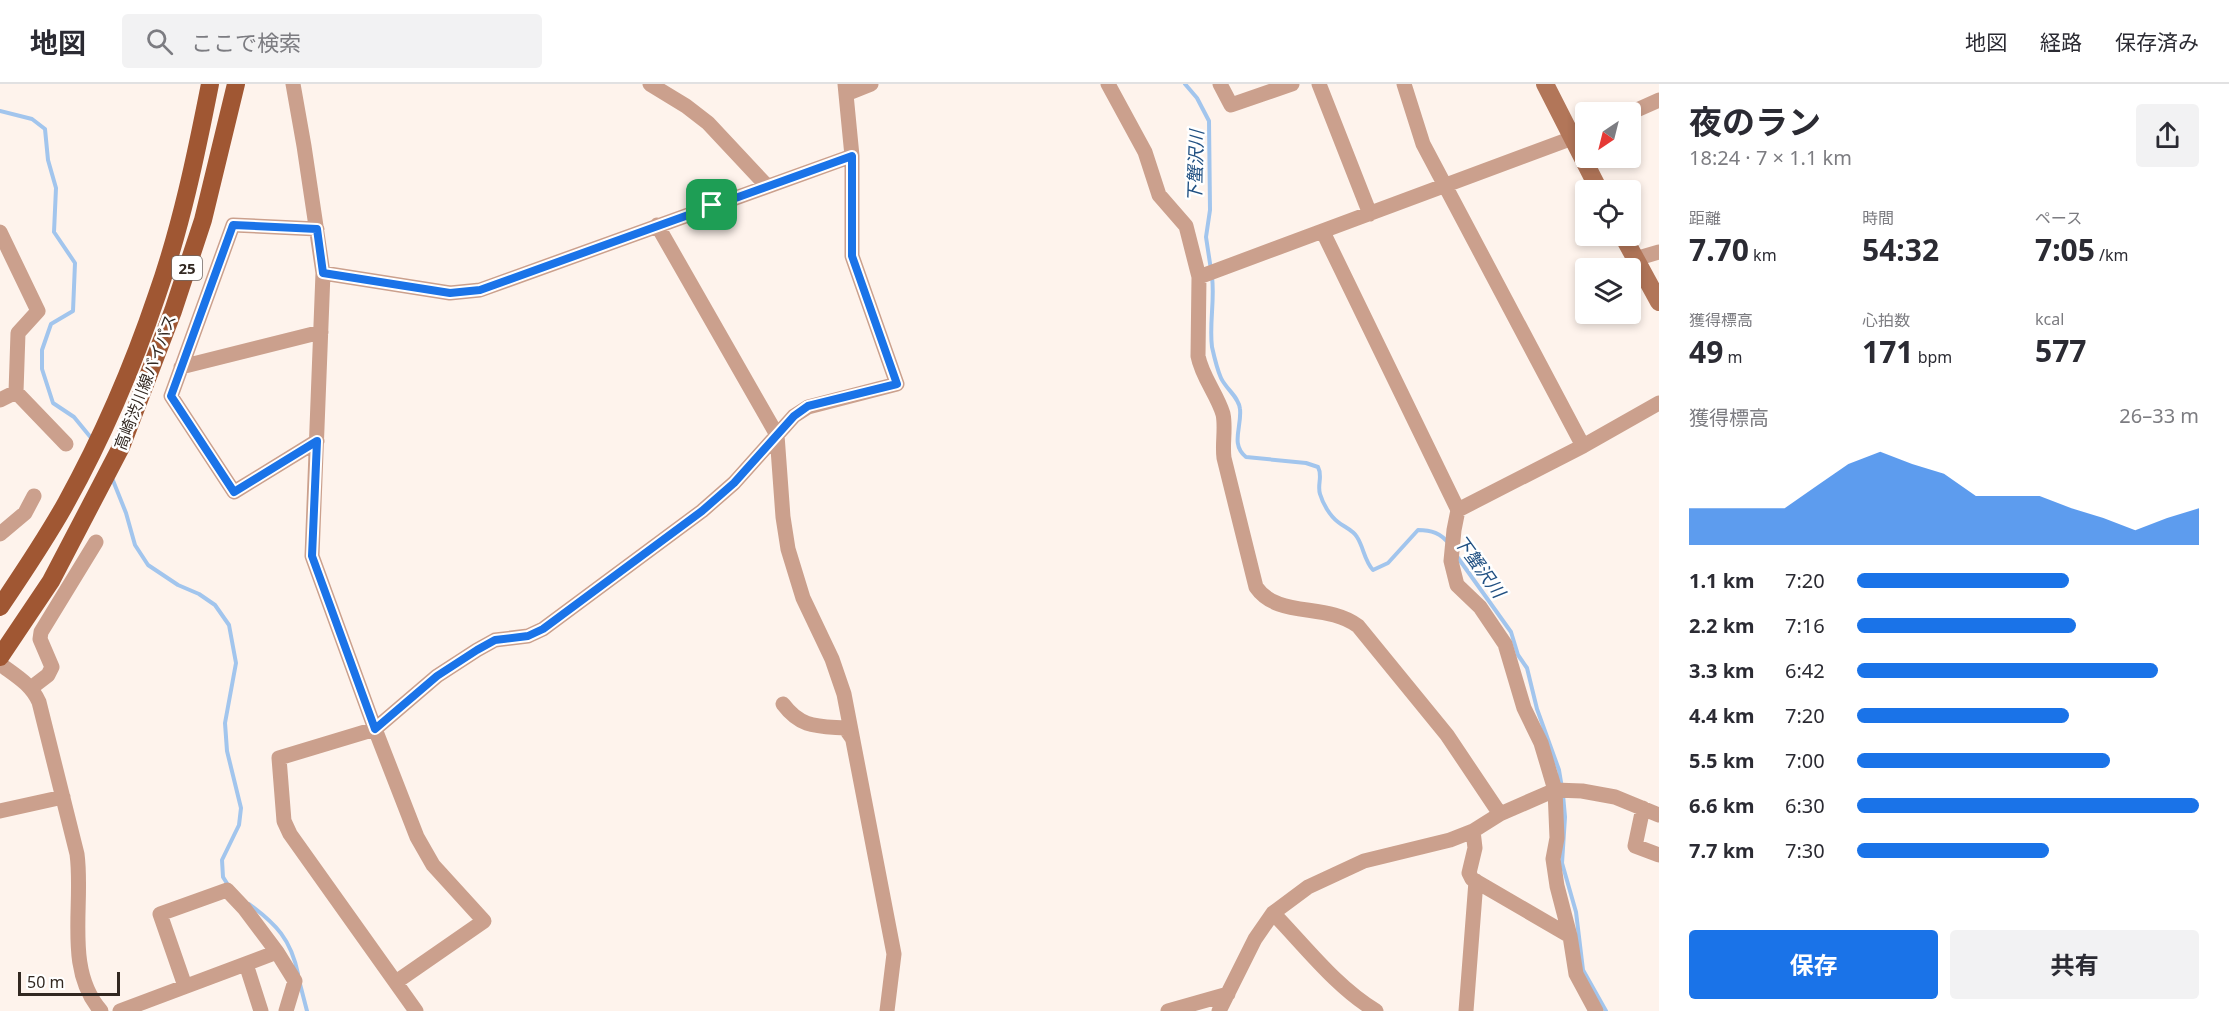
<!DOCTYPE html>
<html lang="ja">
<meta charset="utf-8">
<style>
:root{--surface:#fff;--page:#f2f2f3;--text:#2b2b33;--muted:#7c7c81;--line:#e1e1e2;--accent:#1a73e8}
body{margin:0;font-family:"Noto Sans","Noto Sans JP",sans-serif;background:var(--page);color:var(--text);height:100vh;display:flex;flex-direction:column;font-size:22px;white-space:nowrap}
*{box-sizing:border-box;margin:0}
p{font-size:20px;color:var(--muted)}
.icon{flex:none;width:33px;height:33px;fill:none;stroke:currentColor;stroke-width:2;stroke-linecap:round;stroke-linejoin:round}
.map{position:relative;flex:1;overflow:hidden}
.details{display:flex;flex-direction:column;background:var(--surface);width:570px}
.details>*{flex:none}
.needle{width:39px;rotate:215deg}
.fabs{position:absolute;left:1575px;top:18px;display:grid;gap:12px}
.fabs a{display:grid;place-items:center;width:66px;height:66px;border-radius:6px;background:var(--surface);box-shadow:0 3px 9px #0003;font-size:30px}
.scale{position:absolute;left:18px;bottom:15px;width:102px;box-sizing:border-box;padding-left:6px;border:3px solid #322821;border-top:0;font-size:16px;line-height:21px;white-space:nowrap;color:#322821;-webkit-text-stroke:4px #fff;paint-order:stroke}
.pin{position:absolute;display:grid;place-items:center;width:51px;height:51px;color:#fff;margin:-26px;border-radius:12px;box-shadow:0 3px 9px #0006}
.round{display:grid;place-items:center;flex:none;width:63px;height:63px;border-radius:6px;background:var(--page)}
.head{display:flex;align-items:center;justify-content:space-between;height:102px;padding:0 30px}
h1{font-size:33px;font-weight:700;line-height:45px}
.metrics{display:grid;grid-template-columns:repeat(3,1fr);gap:9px;height:102px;padding:6px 30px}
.metrics div{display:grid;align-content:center}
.metrics b{font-size:30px;font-weight:700}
.metrics small{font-size:16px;font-weight:400}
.metrics p{font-size:16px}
.chart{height:168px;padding:12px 30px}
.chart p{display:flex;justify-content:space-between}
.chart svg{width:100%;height:108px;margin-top:6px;fill:var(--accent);opacity:.7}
.action{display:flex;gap:12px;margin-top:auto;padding:12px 30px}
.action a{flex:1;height:69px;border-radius:6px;background:var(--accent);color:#fff;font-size:24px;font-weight:700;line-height:69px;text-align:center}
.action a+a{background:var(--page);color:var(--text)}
ul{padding:0 30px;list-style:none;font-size:20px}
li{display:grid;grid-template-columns:96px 72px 1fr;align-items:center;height:45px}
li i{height:15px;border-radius:8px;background:var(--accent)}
header{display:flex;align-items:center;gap:36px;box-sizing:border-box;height:84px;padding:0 30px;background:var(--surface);border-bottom:2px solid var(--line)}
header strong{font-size:28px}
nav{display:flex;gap:33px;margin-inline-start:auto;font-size:21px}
.search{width:420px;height:54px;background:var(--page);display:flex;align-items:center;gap:15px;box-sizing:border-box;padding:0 21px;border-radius:6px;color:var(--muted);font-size:22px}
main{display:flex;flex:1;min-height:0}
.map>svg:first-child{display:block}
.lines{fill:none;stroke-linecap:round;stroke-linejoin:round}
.stream{stroke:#a2c5ed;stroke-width:4}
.street{stroke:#cba08d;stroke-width:15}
.secondary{stroke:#b27659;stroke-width:18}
.primary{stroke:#a05733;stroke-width:18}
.route-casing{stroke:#fff;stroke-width:12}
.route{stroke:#1a73e8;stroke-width:8}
.labels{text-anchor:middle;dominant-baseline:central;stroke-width:5;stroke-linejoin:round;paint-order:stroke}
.shield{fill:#fff;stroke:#706864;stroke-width:1.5}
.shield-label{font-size:15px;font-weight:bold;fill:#322821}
.street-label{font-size:16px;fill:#322821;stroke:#fff}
.water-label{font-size:18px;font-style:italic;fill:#215082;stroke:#fff}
</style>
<header>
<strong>地図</strong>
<div class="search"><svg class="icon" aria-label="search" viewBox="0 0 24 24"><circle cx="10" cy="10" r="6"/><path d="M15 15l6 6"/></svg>ここで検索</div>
<nav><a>地図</a><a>経路</a><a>保存済み</a></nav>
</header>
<main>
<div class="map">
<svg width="1659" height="927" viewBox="0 0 1659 927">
<rect width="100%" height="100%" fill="#fef3ec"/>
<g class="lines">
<path class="stream" d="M1185 0 1197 14 1209 37 1210 126 1206 153 1211 186
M0 27 32 35 45 45 48 76 56 104 54 148 75 179 73 227 51 240 42 266V285L53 319 74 333 92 355
M1212 193C1215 216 1209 240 1212 263 1214 272 1217 285 1221 294 1226 305 1239 313 1240 325 1242 343 1230 360 1246 373L1306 379 1318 383C1323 392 1317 401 1320 410 1323 420 1330 432 1338 438 1344 443 1353 446 1357 453 1364 464 1364 476 1373 486L1388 479 1418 446C1431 446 1441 449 1449 460
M112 394 126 429 135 461 148 481 178 501 199 510 215 521 229 541 236 579 225 639 227 667 241 724 239 741 222 776 223 793 228 801
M1456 471 1511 548 1518 571 1527 584 1537 625 1559 686 1562 704
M1563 711 1565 733 1562 779 1576 828 1583 886 1606 927
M249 820C276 840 291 855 298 890
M300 900 307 927"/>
<path class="street" d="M293 0 304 62 323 189 312 472 375 645 417 753 433 781 484 837 396 898
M650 0 686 22 708 39 767 102
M1108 0 1145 68 1159 111 1186 142 1199 193
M1220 0 1231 21 1292 0
M1319 0 1370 130
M1404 0 1423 60 1583 362
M846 10 871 0
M1630 29 1659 16
M657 141 777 351 783 433 788 465 803 514 832 575 844 610 894 870 887 927
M317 145 233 141 171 312 234 408 317 357
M0 148 38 227 18 249 16 308 66 360
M1323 148 1458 426 1454 446 1451 477 1457 501 1480 523 1505 560 1524 624 1541 659 1555 706 1557 754 1553 775 1557 802 1570 852 1576 890 1596 927
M1635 175 1659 168
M323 189 450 209 480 206 852 72
M181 283 321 248
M0 316 16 308
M1458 426 1583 362 1659 319
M0 450 25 429 34 412
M0 580C16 592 31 600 39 618L77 770C84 821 64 885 101 927
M31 604 48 591 52 583 40 555 41 548 96 458
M783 620C801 644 817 642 845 644L852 654
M1643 724 1635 762 1659 771
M0 727 63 713
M1500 730 1447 651 1358 542C1326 518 1278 535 1256 503L1224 374C1222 360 1226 344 1223 330 1217 310 1202 293 1198 272L1199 193 1586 49
M1473 747 1475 764 1469 789 1472 795 1570 852
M1273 829C1305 862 1336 903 1376 927
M246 880 261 927
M185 902 160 830 227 806 244 824 277 868
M120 927 277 868 295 897 286 927
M416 927 290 750 284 737 279 674 375 645 437 592 477 566 495 556 528 552 543 545 702 427 734 399 794 332 808 323 897 300 852 172V72L845 0
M1168 927 1228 910
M1219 927 1255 855 1273 829 1308 803 1364 777 1450 756 1473 747 1500 730 1555 706 1582 707 1615 713 1659 731
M1466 927 1476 797"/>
<path class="secondary" d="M1545 0 1599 106
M1623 152 1659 218"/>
<path class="primary" d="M0 523C23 489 46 455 66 419 102 354 133 282 157 211 181 143 196 71 210 0
M0 573 51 497 121 363 173 227 203 136 236 0"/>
</g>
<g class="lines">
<g class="route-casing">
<path id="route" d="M852 72V172L897 300 808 322 794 332 734 399 702 427 543 545 528 552 495 556 477 566 437 592 375 645 312 472 317 357 234 408 171 312 233 141 317 145 323 189 450 209 480 206Z"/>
</g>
<use href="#route" class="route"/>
</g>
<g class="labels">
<rect class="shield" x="172" y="172" width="30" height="24" rx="4.5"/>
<g class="shield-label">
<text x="187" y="184">25</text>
</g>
<g class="street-label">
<text transform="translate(145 298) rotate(-69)">高崎渋川線バイパス</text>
</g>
<g class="water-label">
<text transform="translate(1195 82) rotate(-88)">下蟹沢川</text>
<text transform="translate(1480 482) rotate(54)">下蟹沢川</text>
</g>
</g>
</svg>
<div class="fabs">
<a><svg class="needle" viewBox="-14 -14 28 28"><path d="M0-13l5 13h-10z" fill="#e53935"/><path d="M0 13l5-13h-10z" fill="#7c7c81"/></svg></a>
<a><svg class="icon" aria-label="locate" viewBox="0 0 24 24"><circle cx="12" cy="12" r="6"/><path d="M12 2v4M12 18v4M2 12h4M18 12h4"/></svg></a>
<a><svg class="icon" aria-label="layers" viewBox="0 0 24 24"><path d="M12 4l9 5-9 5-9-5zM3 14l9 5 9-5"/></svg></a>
</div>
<div class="scale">50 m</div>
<div class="pin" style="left:712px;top:121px;background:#1e9e55"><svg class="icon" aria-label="arrive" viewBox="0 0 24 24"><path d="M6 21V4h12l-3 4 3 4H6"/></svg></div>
</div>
<section class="details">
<div class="head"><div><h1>夜のラン</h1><p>18:24 · 7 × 1.1 km</p></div><a class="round"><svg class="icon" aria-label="share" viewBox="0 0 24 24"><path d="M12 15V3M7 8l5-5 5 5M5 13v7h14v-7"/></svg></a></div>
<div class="metrics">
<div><p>距離</p><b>7.70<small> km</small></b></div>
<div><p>時間</p><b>54:32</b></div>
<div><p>ペース</p><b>7:05<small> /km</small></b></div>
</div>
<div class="metrics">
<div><p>獲得標高</p><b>49<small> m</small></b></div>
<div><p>心拍数</p><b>171<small> bpm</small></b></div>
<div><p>kcal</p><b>577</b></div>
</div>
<div class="chart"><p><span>獲得標高</span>26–33 m</p>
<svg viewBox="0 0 160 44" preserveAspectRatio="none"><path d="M0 44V29L10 29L20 29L30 29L40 20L50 11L60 6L70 11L80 15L90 24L100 24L110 24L120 29L130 33L140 38L150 33L160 29V44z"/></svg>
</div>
<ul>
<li><b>1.1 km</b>7:20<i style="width:62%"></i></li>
<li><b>2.2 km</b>7:16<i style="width:64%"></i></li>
<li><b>3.3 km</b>6:42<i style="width:88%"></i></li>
<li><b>4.4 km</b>7:20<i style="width:62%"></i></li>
<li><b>5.5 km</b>7:00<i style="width:74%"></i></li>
<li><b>6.6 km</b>6:30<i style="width:100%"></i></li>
<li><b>7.7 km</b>7:30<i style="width:56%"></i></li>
</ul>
<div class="action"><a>保存</a><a>共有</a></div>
</section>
</main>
